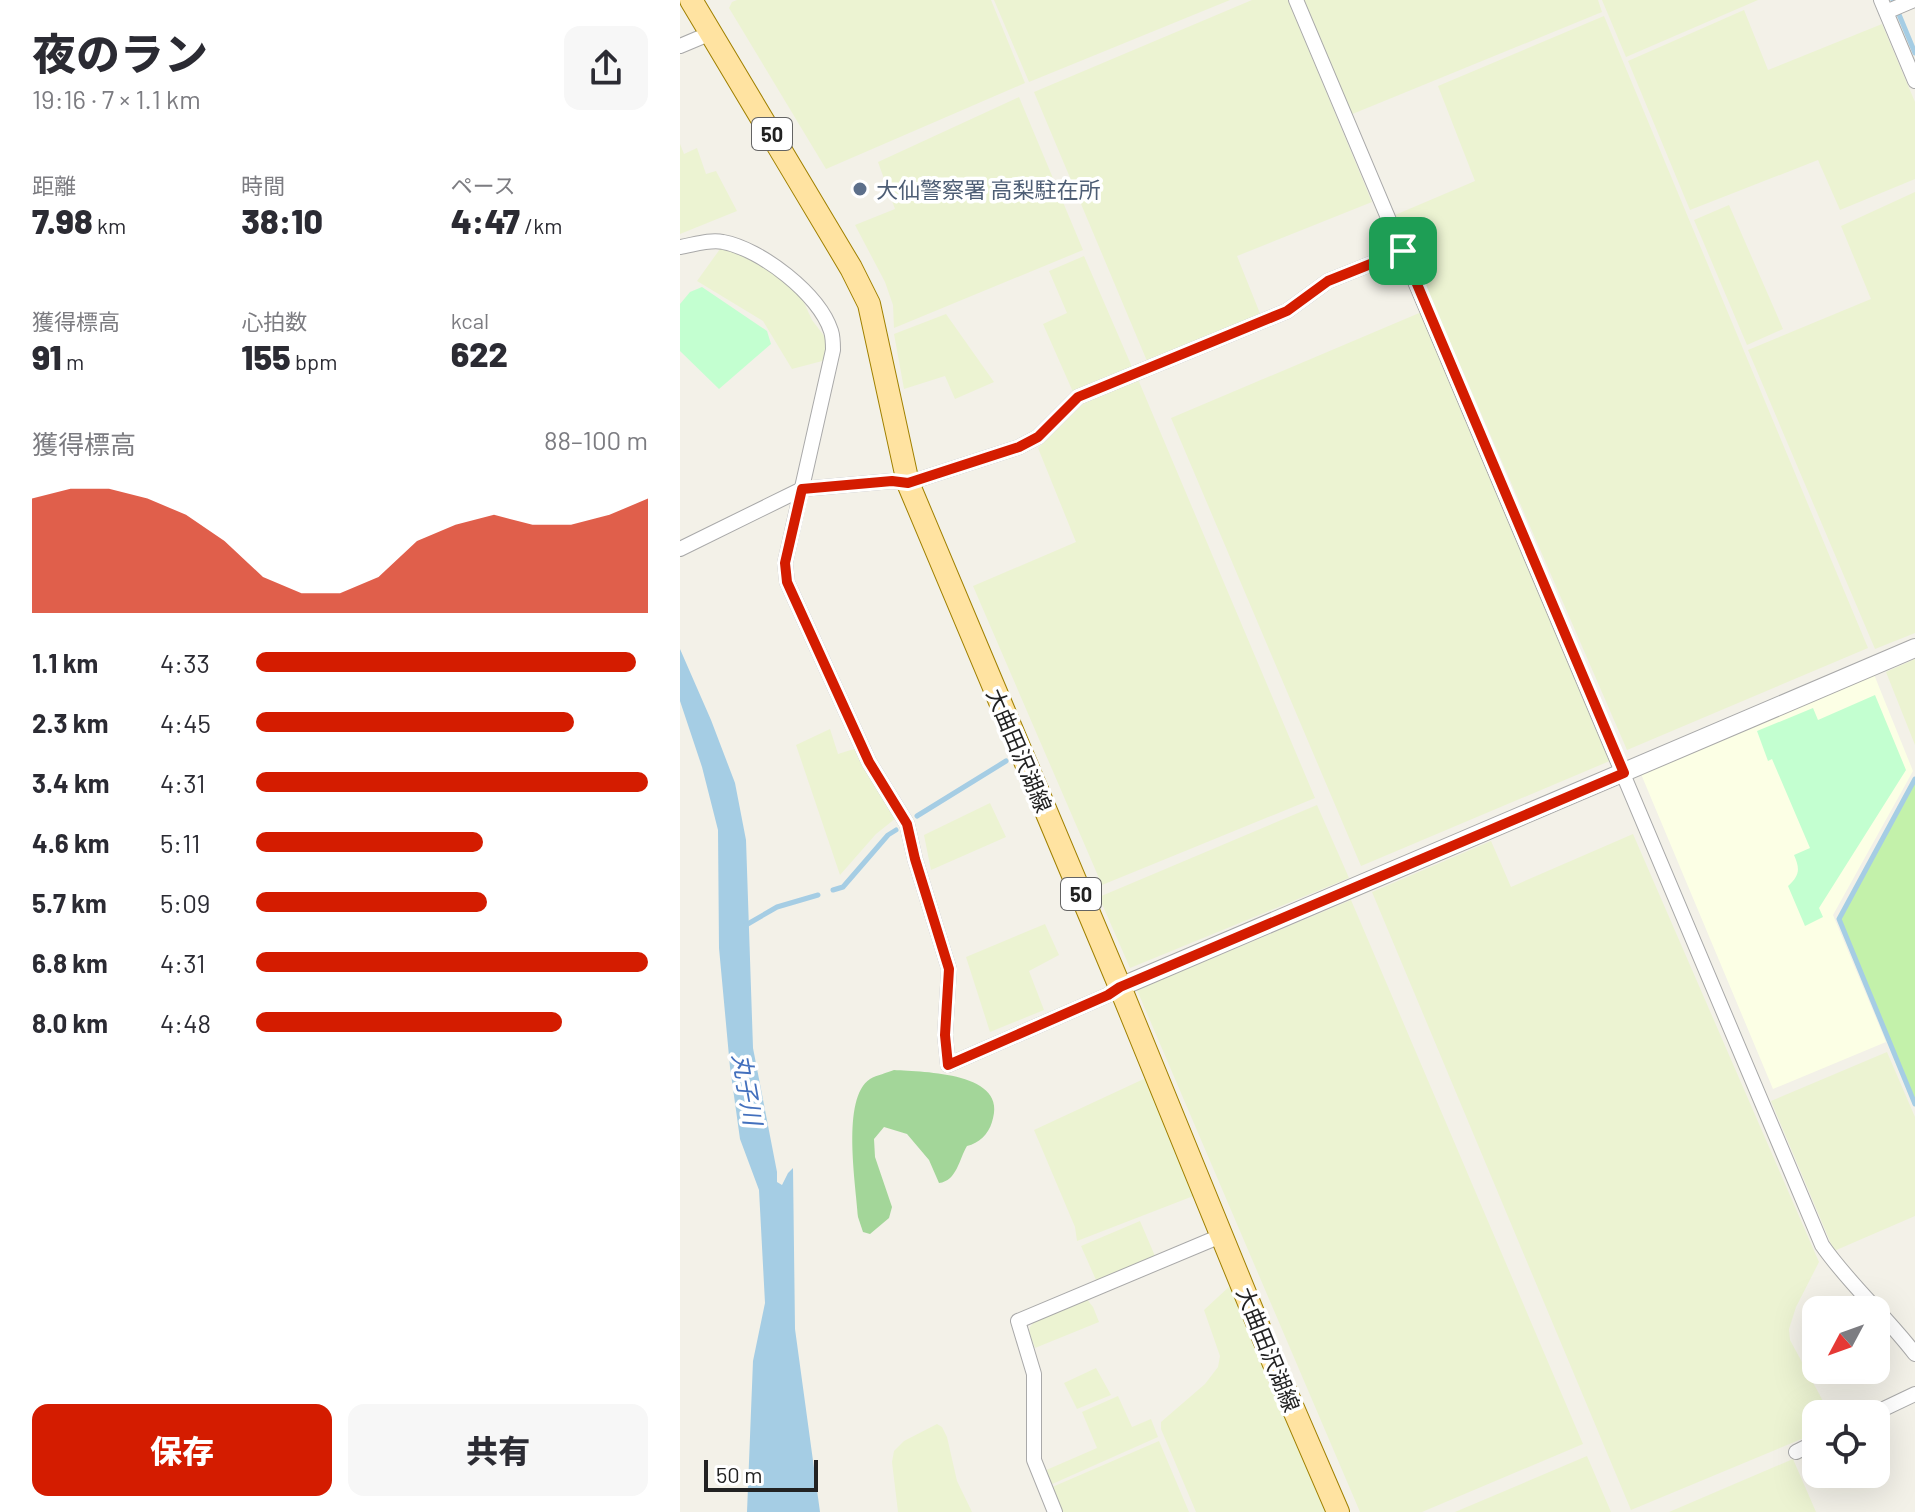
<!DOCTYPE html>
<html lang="ja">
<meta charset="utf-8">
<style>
:root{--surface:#fff;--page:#f7f7f7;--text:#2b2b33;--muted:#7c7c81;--accent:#d41c00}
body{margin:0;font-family:Barlow,"Noto Sans JP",sans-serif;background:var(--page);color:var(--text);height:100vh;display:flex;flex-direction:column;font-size:30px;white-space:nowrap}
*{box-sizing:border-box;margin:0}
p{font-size:26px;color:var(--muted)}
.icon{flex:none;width:44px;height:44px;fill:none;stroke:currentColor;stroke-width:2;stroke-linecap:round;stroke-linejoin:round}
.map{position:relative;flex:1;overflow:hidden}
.details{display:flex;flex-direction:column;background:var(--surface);width:680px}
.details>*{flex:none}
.needle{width:52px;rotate:229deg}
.fabs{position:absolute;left:1122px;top:1296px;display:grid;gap:16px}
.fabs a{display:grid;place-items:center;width:88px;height:88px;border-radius:16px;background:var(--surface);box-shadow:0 8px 32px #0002;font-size:40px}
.scale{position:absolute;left:24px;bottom:20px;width:114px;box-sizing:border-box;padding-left:8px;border:4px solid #222;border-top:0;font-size:22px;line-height:28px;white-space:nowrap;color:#222;-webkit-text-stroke:6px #fff;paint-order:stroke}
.pin{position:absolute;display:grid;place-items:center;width:68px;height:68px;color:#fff;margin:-34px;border-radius:16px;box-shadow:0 4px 12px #0006}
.round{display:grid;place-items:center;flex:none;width:84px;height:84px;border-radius:16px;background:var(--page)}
.head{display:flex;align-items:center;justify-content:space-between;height:136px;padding:0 32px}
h1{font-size:44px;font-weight:800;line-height:60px}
.figures{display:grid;grid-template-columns:repeat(3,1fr);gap:12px;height:136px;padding:8px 32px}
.figures div{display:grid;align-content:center}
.figures b{font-size:34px;font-weight:800}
.figures small{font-size:22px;font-weight:400}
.figures p{font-size:22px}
.chart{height:224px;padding:16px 32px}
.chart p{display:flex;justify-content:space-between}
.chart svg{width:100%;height:144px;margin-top:8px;fill:var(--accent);opacity:.7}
.button{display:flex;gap:16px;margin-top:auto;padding:16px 32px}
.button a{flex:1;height:92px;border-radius:16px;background:var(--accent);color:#fff;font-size:32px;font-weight:800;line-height:92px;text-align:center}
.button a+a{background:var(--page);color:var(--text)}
ul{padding:0 32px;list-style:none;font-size:26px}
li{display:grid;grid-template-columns:128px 96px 1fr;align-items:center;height:60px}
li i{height:20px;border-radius:10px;background:var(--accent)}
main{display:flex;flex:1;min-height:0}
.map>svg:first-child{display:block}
.education{fill:#fcffe5}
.farmland{fill:#ecf3d2}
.grass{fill:#c3f1aa}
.forest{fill:#a3d699}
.park{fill:#c3ffd0}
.water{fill:#a5cde4}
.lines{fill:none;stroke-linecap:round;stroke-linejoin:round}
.stream{stroke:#a5cde4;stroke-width:5}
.minor-casing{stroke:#a9a9a9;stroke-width:16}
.tertiary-casing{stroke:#a9a9a9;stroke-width:20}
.primary-casing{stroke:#a08000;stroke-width:24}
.minor{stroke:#fff;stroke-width:14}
.tertiary{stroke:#fff;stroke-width:18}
.primary{stroke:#ffe3a1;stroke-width:22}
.route-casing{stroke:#fff;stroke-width:16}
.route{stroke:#d41c00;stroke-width:10}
.service-dot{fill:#5c6f8a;stroke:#fff;stroke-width:3}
.labels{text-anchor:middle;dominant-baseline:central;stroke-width:7;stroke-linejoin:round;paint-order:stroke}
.shield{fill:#fff;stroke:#646464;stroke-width:2}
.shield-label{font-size:20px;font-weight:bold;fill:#222}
.service-label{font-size:22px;fill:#4e5e75;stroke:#fff;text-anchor:start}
.street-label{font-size:22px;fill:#222;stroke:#fff}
.water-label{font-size:24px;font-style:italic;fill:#4370bd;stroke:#fff}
</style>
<main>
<section class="details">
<div class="head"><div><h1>夜のラン</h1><p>19:16 · 7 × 1.1 km</p></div><a class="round"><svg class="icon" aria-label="share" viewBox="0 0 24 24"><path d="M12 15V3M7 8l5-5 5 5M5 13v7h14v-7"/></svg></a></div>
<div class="figures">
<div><p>距離</p><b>7.98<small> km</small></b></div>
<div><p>時間</p><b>38:10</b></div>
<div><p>ペース</p><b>4:47<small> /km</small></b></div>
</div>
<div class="figures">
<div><p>獲得標高</p><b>91<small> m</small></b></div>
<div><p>心拍数</p><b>155<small> bpm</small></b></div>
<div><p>kcal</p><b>622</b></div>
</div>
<div class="chart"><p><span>獲得標高</span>88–100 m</p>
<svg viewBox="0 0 160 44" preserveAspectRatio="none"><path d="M0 44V9L10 6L20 6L30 9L40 14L50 22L60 33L70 38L80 38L90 33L100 22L110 17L120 14L130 17L140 17L150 14L160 9V44z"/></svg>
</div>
<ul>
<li><b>1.1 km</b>4:33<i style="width:97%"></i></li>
<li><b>2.3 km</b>4:45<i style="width:81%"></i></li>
<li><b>3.4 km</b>4:31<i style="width:100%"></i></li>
<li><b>4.6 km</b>5:11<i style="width:58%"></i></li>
<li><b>5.7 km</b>5:09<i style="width:59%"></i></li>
<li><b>6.8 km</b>4:31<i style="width:100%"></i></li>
<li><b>8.0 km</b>4:48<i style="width:78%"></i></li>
</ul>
<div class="button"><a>保存</a><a>共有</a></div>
</section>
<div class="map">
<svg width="1235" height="1512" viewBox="0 0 1235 1512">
<rect width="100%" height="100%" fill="#f3f1e8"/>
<path class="education" d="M1193 672 1233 771 1153 915 1206 1042 1093 1089 961 774Z"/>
<path class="farmland" d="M57 0H311L345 83 146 169 49 8 52 2Z
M314 0H550L349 82Z
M572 0H608L692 202 557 256 581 316 467 361 354 92Z
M622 0H918L922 12 670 115Z
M922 0H1078L946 57Z
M1064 10 1088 70 1202 24 1235 102V179L1160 210 1138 160 1010 210 948 61Z
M924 16 1188 648 947 750 715 215 795 181 758 86Z
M339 97 403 250 214 328 213 305 205 282 175 225 215 209 198 162Z
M0 144 4 154 17 148 26 174 36 171 57 211 0 234Z
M1235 192V633L1195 649 1068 350 1191 299 1161 226Z
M1049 205 1103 329 1067 345 1014 220Z
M51 247 80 262 120 294 132 320 148 341 146 360 112 369 83 321 17 281 40 249Z
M404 256 452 367 393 392 363 324 387 313 369 271Z
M744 311 932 760 681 866 491 418Z
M266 314 314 382 275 399 265 376 224 389 214 334Z
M457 377 635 798 422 885 293 586 396 542 358 448 407 400Z
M1235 659V745L1206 672Z
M150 729 158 754 177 748 216 818 196 834 160 875 116 745Z
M310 803 326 837 251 870 244 835Z
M637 805 669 878 450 968 419 897Z
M953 834 1139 1262 1116 1307 1109 1329 1110 1340 1150 1414H1136V1433L951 1510 692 892 811 841 831 887Z
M671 900 903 1444 742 1512H680L457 990Z
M365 924 379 955 349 971 364 1010 310 1032 286 957Z
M1207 1052 1235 1117V1216L1154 1251 1091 1101Z
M468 1077 516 1195 397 1241 395 1227 354 1130Z
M460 1221 475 1256 416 1280 401 1246Z
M552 1284 649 1512H516L481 1429V1422L525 1384 538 1367 540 1356 524 1310Z
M406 1298 413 1307 419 1322 355 1348 349 1332 350 1327 355 1321Z
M416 1368 431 1395 397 1409 384 1383Z
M438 1396 452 1427 471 1419 478 1437 370 1485 364 1471 417 1448 402 1412Z
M257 1424 262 1427 267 1437 277 1481 292 1512H218L212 1462 214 1451 224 1441Z
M479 1441 509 1512H380L370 1488Z
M907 1456 931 1512H775Z
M1113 1459 1136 1512H989Z"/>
<path class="grass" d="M1235 779V1104L1159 919Z"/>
<path class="forest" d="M214 1070C244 1072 330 1072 312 1122 308 1135 299 1143 287 1146 279 1159 277 1181 259 1183L249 1160 227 1134 204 1127 194 1139 195 1157 212 1207 209 1218 190 1234 183 1232 178 1217C176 1184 161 1098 190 1079 197 1075 207 1073 214 1070Z"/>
<path class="park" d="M22 287 87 331 91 344 39 389 0 351V304L10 292Z
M1195 695 1226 770 1139 908 1143 917 1125 926 1108 886C1120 875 1120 869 1114 855L1130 848 1092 759 1088 761 1077 731 1133 708 1138 720Z"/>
<path class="water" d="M0 649 31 720 55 783 66 840 73 1048 97 1172V1182L102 1185 108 1173 113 1168 115 1329 140 1512H67L73 1361 85 1303 79 1190 60 1139 50 1067 39 948 38 830 22 767 0 701Z"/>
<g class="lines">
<path class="stream" d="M1213 0 1235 53
M1235 779 1159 919 1235 1104
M237 816 326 761
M153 890 163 887 208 835 216 830
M66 925 97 907 138 895"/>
<g class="minor-casing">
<path id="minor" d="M616 0 1142 1245C1169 1284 1206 1316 1235 1354
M1201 0 1235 81
M1206 12 1234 0
M0 46 31 33
M0 247C13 245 30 239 43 242 81 249 139 294 151 331 153 337 153 344 153 350L105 563 107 582 189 762 227 824 235 859 269 969 265 1035 268 1065 428 995 440 987
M0 549 122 489 212 481 228 483 339 447 358 437 398 397 607 311 648 281 723 251
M1193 1414 1235 1394
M1116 1452 1136 1442
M375 1512 354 1460V1374L338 1321 543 1235"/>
</g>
<g class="tertiary-casing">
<path id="tertiary" d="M440 987 1235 648"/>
</g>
<g class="primary-casing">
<path id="primary" d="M11 0 171 268 189 304 228 483 440 987 594 1364 658 1512"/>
</g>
<use href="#minor" class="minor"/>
<use href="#tertiary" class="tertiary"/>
<use href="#primary" class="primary"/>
</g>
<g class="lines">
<g class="route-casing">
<path id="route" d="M723 251 944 773 440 987 428 995 268 1065 265 1035 269 969 235 859 227 824 189 762 107 582 105 563 122 489 212 481 228 483 339 447 358 437 398 397 607 311 648 281Z"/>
</g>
<use href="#route" class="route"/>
</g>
<circle class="service-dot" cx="180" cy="189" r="8"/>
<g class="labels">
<g class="shield">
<rect x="72" y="118" width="40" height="32" rx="6"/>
<rect x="381" y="878" width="40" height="32" rx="6"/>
</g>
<g class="shield-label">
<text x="92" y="134">50</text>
<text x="401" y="894">50</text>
</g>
<g class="service-label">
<text x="196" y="189">大仙警察署 高梨駐在所</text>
</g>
<g class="street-label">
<text transform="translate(340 750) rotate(67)">大曲田沢湖線</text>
<text transform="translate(589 1349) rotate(68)">大曲田沢湖線</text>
</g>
<g class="water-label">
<text transform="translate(68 1089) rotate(80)">丸子川</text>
</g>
</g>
</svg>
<div class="fabs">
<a><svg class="needle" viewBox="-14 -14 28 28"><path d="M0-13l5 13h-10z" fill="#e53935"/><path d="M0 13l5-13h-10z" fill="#7c7c81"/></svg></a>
<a><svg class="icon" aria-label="locate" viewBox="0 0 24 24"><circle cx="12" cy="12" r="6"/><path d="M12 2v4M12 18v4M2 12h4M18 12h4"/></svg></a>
</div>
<div class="scale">50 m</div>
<div class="pin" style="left:723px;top:251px;background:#1e9e55"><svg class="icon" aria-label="arrive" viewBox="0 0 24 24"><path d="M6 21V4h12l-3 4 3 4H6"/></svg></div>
</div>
</main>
